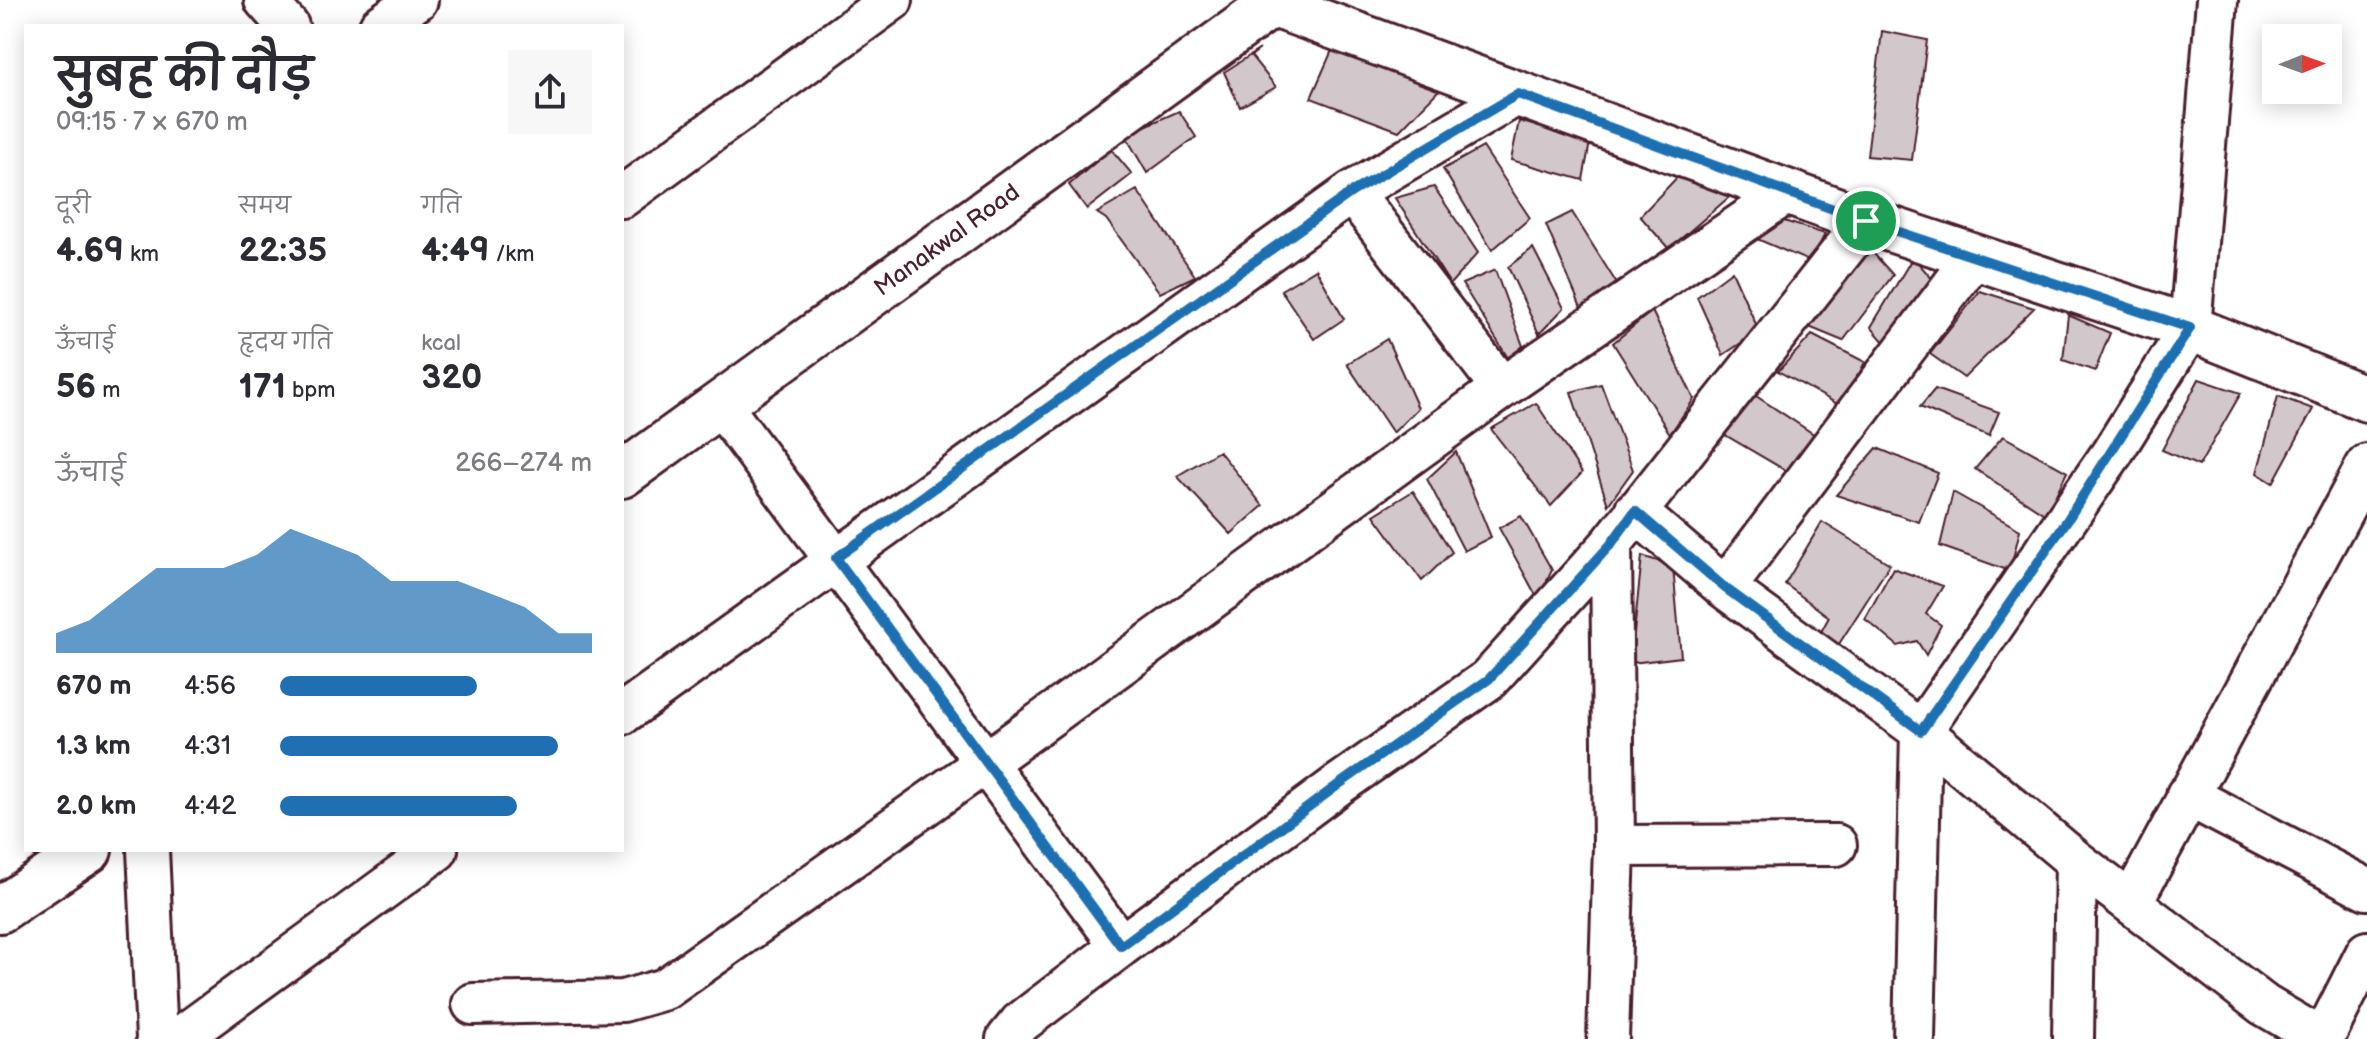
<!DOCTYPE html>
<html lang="hi">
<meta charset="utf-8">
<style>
:root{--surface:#fff;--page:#f7f7f7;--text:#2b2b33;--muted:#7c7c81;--accent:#1f6fb2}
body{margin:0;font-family:"Balsamiq Sans","Playpen Sans Deva",sans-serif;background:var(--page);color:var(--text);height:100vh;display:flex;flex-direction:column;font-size:30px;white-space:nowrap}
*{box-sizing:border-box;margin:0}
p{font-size:26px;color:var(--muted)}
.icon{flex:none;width:44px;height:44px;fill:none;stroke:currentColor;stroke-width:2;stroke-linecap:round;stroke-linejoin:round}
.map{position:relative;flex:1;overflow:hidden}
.side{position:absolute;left:24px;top:24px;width:600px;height:828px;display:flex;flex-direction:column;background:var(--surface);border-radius:0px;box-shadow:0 4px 20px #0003}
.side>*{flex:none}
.needle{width:52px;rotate:89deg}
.buttons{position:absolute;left:2262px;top:24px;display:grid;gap:16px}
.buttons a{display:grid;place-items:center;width:80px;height:80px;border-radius:0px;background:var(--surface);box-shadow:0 4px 20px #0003;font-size:40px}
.pin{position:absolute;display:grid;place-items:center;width:68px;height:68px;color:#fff;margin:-34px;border:4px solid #fff;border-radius:50%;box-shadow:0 2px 8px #0007}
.round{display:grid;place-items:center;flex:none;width:84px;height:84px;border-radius:0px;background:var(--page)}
.overview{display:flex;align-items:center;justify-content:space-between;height:136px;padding:0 32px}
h1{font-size:44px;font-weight:600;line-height:60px}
.stats{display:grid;grid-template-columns:repeat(3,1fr);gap:12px;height:136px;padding:8px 32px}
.stats div{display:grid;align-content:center}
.stats b{font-size:34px;font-weight:600}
.stats small{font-size:22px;font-weight:400}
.stats p{font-size:22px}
.chart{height:224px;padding:16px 32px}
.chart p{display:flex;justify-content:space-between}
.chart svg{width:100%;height:144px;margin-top:8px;fill:var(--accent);opacity:.7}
ul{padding:0 32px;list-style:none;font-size:26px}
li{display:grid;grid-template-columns:128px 96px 1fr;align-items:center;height:60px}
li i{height:20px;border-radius:10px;background:var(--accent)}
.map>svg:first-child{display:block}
.building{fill:#d2c7cb;stroke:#4a1f2b;stroke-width:2}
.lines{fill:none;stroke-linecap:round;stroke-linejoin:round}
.street-casing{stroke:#4a1f2b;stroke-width:46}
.secondary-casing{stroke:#4a1f2b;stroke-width:50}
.street{stroke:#fff;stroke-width:40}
.secondary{stroke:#fff;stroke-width:44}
.route-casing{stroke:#fff;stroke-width:16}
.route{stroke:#1f6fb2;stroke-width:10}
.labels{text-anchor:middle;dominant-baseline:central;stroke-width:8;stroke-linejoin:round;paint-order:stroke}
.street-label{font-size:24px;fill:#4a1f2b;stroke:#fff}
</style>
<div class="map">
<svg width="2367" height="1039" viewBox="0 0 2367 1039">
<rect width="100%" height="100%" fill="#fff"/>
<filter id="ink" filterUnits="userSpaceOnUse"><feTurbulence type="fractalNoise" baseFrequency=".0125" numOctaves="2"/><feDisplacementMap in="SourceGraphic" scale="16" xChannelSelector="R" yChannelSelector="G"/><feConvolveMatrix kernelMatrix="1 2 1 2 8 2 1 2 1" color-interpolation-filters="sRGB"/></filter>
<g filter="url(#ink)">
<path class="building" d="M1882 31 1927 40 1912 160 1867 156Z
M1333 48 1440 89 1399 131 1311 98Z
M1260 49 1251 56 1276 87 1240 107 1224 72Z
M1179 111 1196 137 1147 173 1125 135Z
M1519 121 1590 142 1583 180 1511 160Z
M1483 147 1530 218 1492 250 1443 169Z
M1111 149 1132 174 1087 209 1069 185Z
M1685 169 1735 192 1669 249 1640 216Z
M1434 187 1478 253 1450 284 1395 198Z
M1137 190 1195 276 1160 293 1106 219 1097 213Z
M1572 212 1617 284 1582 310 1546 225Z
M1781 220 1825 234 1811 262 1757 239Z
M1865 244 1893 275 1843 341 1809 327Z
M1533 248 1564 308 1539 334 1508 267Z
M1913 257 1935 282 1891 350 1871 327Z
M1316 269 1344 319 1314 339 1281 290Z
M1495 270 1523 346 1508 358 1462 284Z
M1732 271 1759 331 1723 355 1697 297Z
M1980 291 2034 308 1964 378 1930 354Z
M1652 311 1694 399 1670 434 1613 343Z
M2068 315 2110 333 2095 371 2063 360Z
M1812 335 1865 362 1843 407 1778 371Z
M1387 339 1418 408 1393 433 1347 364Z
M2199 379 2241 393 2199 466 2162 450Z
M1601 384 1633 470 1608 505 1571 392Z
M1935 389 1999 412 1989 436 1920 407Z
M1750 392 1818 437 1795 476 1715 429Z
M2278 396 2313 409 2273 483 2257 473Z
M1536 403 1582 473 1551 506 1491 429Z
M2003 436 2067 472 2046 515 1975 469Z
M1877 448 1938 473 1919 522 1836 495Z
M1219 451 1263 506 1231 534 1177 476Z
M1456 452 1491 537 1464 551 1427 479Z
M1413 491 1452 552 1422 581 1374 515Z
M1953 492 2020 530 2010 571 1940 546Z
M1521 516 1552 570 1538 599 1499 528Z
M1822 522 1890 564 1832 655 1816 641 1829 617 1785 584Z
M1642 556 1673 566 1681 657 1631 663Z
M1893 568 1943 586 1926 614 1941 625 1926 655 1917 641 1898 646 1865 619Z"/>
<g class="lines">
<g class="street-casing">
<path id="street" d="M265 0 288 26
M380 26 417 0
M622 197 892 0
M1502 388 1788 192
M720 404 1121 946 1338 785 1489 679 1611 544 1866 221
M1635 511 1725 588 1921 731 2076 861 2264 1005 2322 1039
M1725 588 1975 256
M622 714 1352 192 1518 94
M2187 795 2367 889
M1614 846 1836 845
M148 850 157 1039
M2131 903 2367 465
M473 1004 623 1001 665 989 985 763 1502 388 1352 192
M178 1039 437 850
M1007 1039 1020 1023 1121 946
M1608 1039 1614 846 1611 544
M1914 1039 1921 731 2112 453 2190 328 2217 0
M2073 1039 2076 861
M2323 1039 2367 952"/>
</g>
<g class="secondary-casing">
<path id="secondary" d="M1261 0 1866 221 2190 328 2367 399
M622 475 1273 4
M0 910 89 850"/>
</g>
<use href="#street" class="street"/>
<use href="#secondary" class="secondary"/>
</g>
</g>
<g class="lines" filter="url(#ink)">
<g class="route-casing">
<path id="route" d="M1518 94 1866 221 2190 328 2068 519 1921 731 1725 588 1635 511 1611 544 1489 679 1338 785 1121 946 836 558 1352 192Z"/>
</g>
<use href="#route" class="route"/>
</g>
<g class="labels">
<g class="street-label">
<text transform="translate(947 240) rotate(-36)">Manakwal Road</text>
</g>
</g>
</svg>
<div class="buttons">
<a><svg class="needle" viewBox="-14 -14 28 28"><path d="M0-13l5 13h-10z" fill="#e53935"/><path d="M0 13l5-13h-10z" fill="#7c7c81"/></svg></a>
</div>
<div class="pin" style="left:1866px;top:221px;background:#1e9e55"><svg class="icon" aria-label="arrive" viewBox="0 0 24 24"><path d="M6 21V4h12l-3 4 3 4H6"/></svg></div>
<section class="side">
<div class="overview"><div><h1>सुबह की दौड़</h1><p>09:15 · 7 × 670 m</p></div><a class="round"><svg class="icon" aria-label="share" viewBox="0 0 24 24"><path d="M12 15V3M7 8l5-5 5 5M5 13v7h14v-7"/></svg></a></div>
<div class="stats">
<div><p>दूरी</p><b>4.69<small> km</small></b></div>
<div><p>समय</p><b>22:35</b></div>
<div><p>गति</p><b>4:49<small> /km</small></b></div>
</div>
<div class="stats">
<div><p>ऊँचाई</p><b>56<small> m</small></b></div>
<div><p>हृदय गति</p><b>171<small> bpm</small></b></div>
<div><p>kcal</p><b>320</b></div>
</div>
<div class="chart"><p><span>ऊँचाई</span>266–274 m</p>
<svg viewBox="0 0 160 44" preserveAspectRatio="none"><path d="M0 44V38L10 34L20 26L30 18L40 18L50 18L60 14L70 6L80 10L90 14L100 22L110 22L120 22L130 26L140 30L150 38L160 38V44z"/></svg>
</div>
<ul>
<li><b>670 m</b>4:56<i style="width:63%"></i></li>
<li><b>1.3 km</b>4:31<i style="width:89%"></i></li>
<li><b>2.0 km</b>4:42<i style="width:76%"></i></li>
</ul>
</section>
</div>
